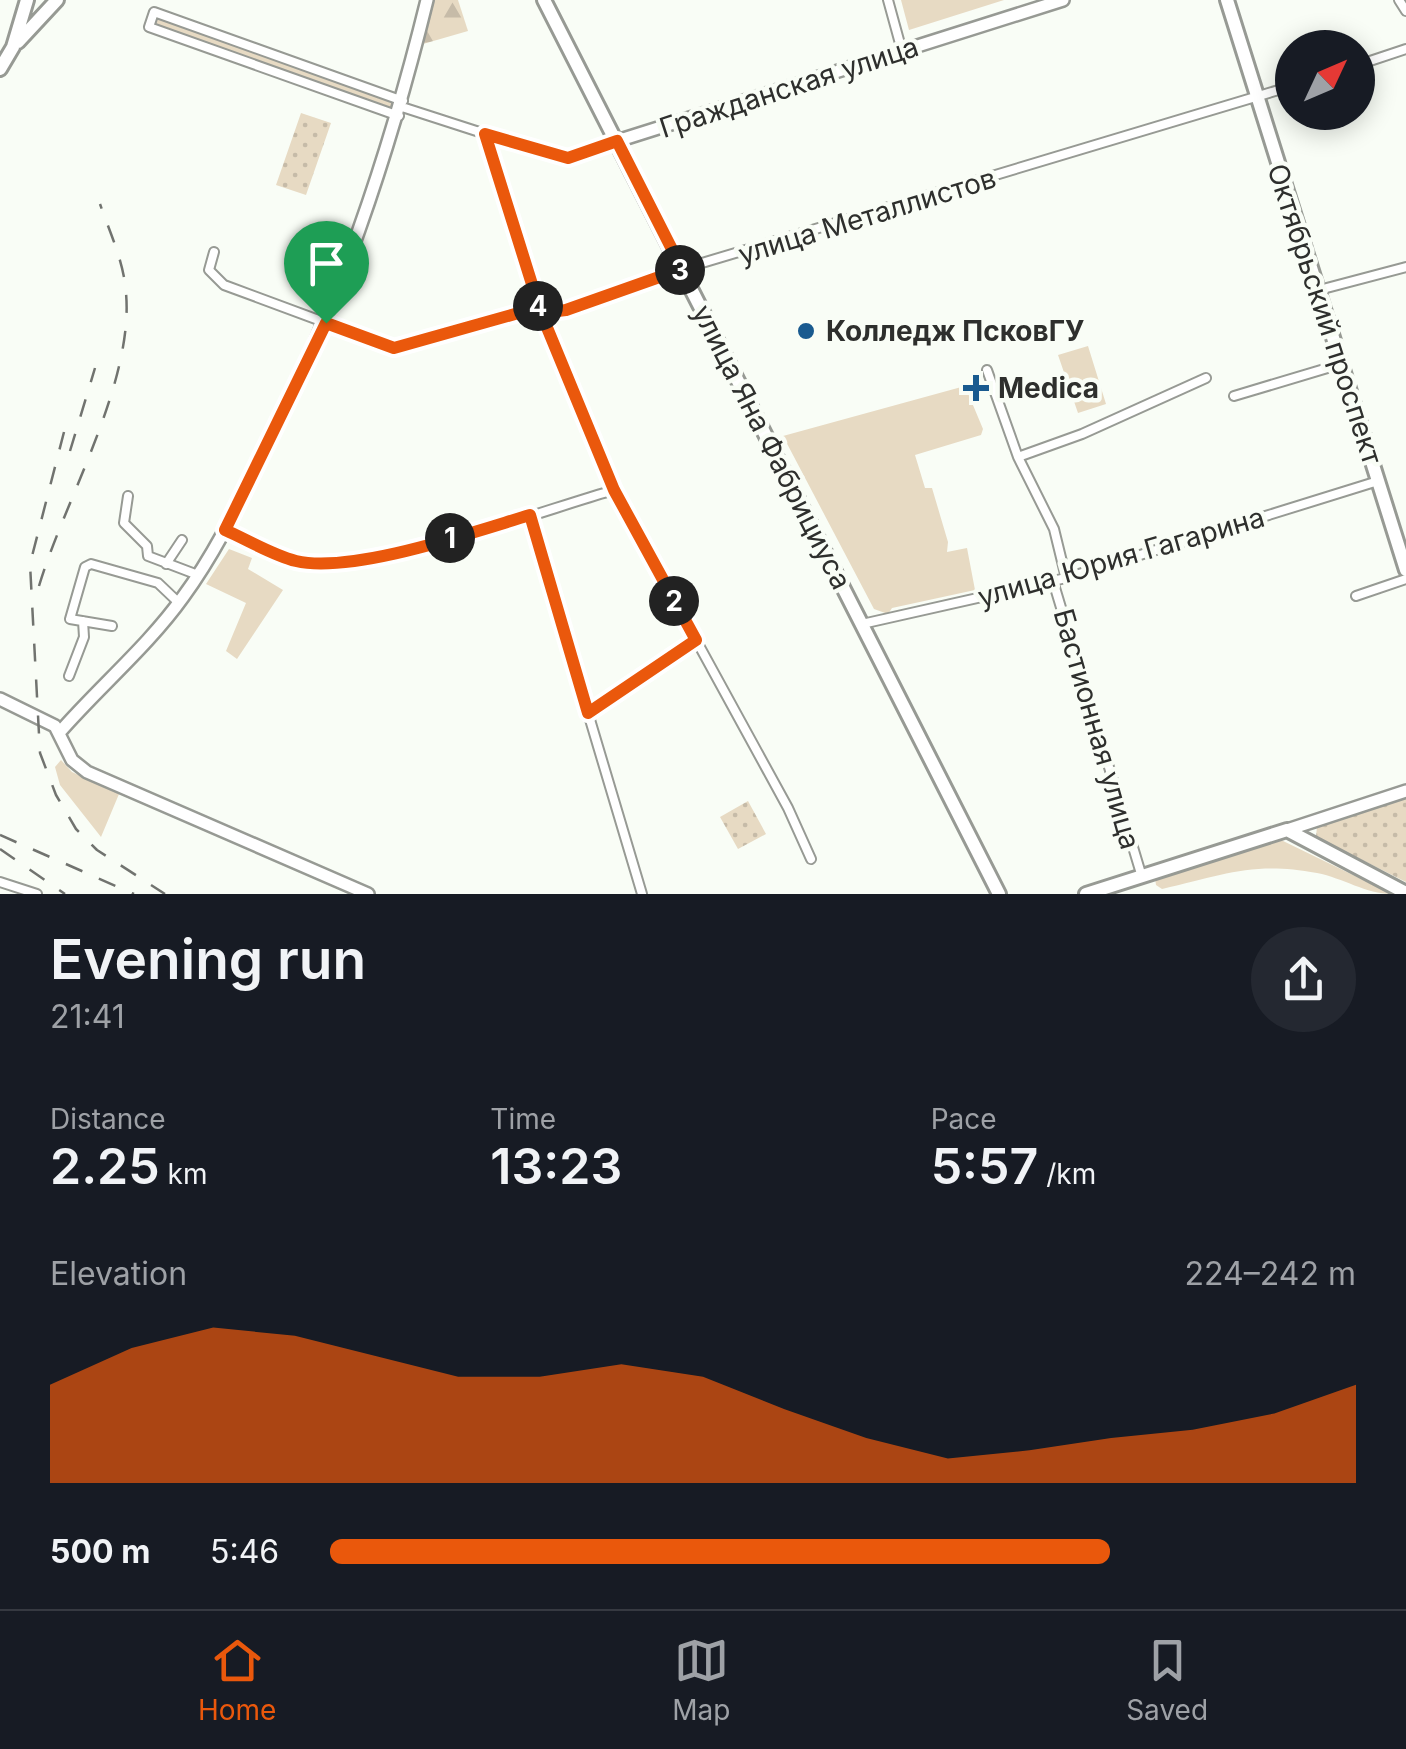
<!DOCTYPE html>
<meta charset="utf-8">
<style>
:root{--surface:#171b24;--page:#242831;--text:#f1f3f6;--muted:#9ea1a6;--line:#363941;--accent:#ea580c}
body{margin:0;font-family:Inter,sans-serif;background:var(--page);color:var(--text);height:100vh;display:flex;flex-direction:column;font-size:38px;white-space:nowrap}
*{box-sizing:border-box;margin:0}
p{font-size:32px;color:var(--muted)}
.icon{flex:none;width:55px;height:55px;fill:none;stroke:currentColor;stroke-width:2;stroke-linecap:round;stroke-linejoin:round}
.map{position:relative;height:894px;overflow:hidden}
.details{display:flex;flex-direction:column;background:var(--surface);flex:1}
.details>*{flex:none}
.needle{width:65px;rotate:46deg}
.fabs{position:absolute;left:1275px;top:30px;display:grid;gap:20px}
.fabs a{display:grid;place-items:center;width:100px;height:100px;border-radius:50%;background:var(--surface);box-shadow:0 5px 25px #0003;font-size:50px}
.pin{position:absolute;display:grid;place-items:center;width:85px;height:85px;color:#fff;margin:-102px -42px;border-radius:50% 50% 50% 0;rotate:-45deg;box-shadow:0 0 10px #0007}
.pin .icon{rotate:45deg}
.km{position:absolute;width:50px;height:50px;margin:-25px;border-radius:50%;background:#222;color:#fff;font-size:28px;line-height:50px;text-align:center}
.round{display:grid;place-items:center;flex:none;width:105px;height:105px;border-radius:52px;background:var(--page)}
.head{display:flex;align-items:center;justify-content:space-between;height:170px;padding:0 50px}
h1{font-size:55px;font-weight:600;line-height:75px}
.stats{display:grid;grid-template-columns:repeat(3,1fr);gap:15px;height:170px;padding:10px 50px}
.stats div{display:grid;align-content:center}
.stats b{font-size:50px;font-weight:600}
.stats small{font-size:28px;font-weight:400}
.stats p{font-size:28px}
.chart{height:280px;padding:20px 50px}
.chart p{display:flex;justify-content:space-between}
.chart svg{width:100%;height:180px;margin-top:10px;fill:var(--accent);opacity:.7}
ul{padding:0 50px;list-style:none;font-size:32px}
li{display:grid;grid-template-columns:160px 120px 1fr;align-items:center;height:75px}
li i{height:25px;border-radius:12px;background:var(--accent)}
.dock{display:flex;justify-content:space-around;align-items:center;height:140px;border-top:2px solid var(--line);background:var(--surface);font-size:28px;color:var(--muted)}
.dock a{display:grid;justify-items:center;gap:5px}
.dock .on{color:var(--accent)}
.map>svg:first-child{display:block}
.grass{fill:#e7dac3}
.forest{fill:url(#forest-firs)}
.park{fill:url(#park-dots)}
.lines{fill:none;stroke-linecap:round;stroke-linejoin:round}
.street-casing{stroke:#979a94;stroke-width:12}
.secondary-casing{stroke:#979a94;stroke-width:16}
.primary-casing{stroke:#979a94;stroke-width:18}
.street{stroke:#fff;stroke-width:8}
.secondary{stroke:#fff;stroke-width:11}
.primary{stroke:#fff;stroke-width:12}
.rail{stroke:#71736f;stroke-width:2.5;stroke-dasharray:18 18;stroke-linecap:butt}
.route-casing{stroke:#fff;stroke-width:20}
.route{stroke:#ea580c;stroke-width:12}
.poi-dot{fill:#195a8f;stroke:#f9fdf6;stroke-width:4}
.labels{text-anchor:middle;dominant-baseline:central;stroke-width:9;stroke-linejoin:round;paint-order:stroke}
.street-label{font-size:28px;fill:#2e2f2d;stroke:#f9fdf6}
.poi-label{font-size:28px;font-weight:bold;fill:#2e2f2d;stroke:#f9fdf6;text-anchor:start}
</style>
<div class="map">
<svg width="1406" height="894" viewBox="0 0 1406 894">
<defs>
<pattern id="forest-firs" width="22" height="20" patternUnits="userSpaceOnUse" patternTransform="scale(2.5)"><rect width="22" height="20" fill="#e7dac3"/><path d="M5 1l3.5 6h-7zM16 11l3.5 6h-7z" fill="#c6bba8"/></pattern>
<pattern id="park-dots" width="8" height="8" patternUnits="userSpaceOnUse" patternTransform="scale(2.5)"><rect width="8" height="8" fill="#e7dac3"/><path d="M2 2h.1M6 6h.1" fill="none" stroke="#c6bba8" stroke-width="1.8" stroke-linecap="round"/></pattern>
</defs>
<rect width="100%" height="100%" fill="#f9fdf6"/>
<path class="grass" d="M901 0H1004L909 30Z
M159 16 394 100 391 110 155 26Z
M1088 346 1106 404 1078 413 1058 355Z
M965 386 983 429 981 435 915 455 925 488H932L948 542 947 552 967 548 975 590 892 608 888 614 874 609 783 436Z
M229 549 252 558 248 569 283 590 237 659 226 651 246 603 206 584Z
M61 760 72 772 119 794 101 837 60 785 55 767Z
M1279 839 1392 894C1366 894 1343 878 1317 873 1253 861 1223 875 1162 889L1156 885 1155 878Z"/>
<path class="forest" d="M433 0H458L468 31 423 44Z"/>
<path class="park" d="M301 113 331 123 306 195 276 185Z
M1406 798V882L1316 837 1317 826Z
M748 801 766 834 738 849 720 817Z"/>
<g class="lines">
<g class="street-casing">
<path id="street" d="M888 0 902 51
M1399 0 1406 11
M1358 65 1406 49
M402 107 557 157 577 158 616 141
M399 116 149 27 154 12 403 101
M485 134 541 313 614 490 788 808 811 859
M214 252 209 270 224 285 394 348 522 312 567 310 682 269 1292 86
M1319 290 1406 267
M987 370 1018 457 1054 529 1066 578
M1234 396 1341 364
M1018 457 1082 434 1206 378
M128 496 124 523 147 546 148 556 198 575
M529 515 642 894
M225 530C249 541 276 559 303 562 378 572 537 512 614 490
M166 564 182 540
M1053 581 1142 877
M1356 596 1406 579
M862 624 1066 578 1378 481
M112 626 70 619 85 567 91 564 158 583 179 603
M69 676 84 637 83 621
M589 713 696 641
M0 882 37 894"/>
</g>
<g class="secondary-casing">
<path id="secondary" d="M617 141 1063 0
M0 699 55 726 72 760 87 772 368 894
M59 733C99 687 148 646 183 597 216 552 240 501 265 451 338 305 388 159 427 0
M1287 830 1406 791"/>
</g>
<g class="primary-casing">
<path id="primary" d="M544 0 999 894
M1227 0 1406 570
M18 42 57 0
M0 69 13 47 27 0
M1086 894 1287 830 1406 893"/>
</g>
<use href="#street" class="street"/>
<use href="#secondary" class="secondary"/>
<use href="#primary" class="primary"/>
<path class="rail" d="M64 432 30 564 40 753 56 795 76 829 97 850 165 894
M70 451 95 368
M39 586C65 499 134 383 126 293 124 262 110 233 100 204
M0 835 134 894
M0 849 65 894"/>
</g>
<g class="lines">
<g class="route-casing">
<path id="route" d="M326 323 225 530C248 540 272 555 296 561 352 574 473 532 530 515L588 713 696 640 614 490 541 313 566 310 682 269 617 141 568 158 485 134 541 313 522 312 394 348 326 323"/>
</g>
<use href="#route" class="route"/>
</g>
<g class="poi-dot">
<circle cx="806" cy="331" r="10"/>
<path d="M971 373h10v10h10v10h-10v10h-10v-10h-10v-10h10z"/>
</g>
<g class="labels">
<g class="street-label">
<text transform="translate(789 87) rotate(-18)">Гражданская улица</text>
<text transform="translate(867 216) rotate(-17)">улица Металлистов</text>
<text transform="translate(1325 314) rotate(72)">Октябрьский проспект</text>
<text transform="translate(772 447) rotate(63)">улица Яна Фабрициуса</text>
<text transform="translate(1121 557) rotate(-16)">улица Юрия Гагарина</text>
<text transform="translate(1097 729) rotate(74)">Бастионная улица</text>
</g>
<g class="poi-label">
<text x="826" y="331">Колледж ПсковГУ</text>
<text x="998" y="388">Medica</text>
</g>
</g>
</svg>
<div class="fabs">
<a><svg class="needle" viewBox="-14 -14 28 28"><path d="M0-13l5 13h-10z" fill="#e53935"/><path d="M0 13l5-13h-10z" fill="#9ea1a6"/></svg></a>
</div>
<div class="pin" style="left:326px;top:323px;background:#1e9e55"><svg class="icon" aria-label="arrive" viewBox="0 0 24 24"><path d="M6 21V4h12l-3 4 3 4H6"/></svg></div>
<b class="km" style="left:450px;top:538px">1</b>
<b class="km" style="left:674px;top:601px">2</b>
<b class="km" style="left:680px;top:270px">3</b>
<b class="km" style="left:538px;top:306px">4</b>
</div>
<section class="details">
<div class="head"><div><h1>Evening run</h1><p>21:41</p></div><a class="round"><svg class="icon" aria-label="share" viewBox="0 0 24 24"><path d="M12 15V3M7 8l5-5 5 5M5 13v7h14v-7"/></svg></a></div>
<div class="stats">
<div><p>Distance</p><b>2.25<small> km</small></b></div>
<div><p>Time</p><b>13:23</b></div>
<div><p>Pace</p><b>5:57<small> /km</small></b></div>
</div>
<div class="chart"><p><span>Elevation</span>224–242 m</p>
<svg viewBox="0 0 160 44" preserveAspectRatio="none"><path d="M0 44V20L10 11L20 6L30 8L40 13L50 18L60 18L70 15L80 18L90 26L100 33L110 38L120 36L130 33L140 31L150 27L160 20V44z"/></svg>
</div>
<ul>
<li><b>500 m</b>5:46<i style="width:76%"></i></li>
</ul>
</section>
<nav class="dock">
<a class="on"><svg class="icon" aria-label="home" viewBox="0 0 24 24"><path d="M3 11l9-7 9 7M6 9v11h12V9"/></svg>Home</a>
<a><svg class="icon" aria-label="map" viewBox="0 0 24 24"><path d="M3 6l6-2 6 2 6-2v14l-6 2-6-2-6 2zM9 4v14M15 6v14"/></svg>Map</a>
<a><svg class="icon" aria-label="saved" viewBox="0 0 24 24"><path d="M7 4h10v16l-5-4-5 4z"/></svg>Saved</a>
</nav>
